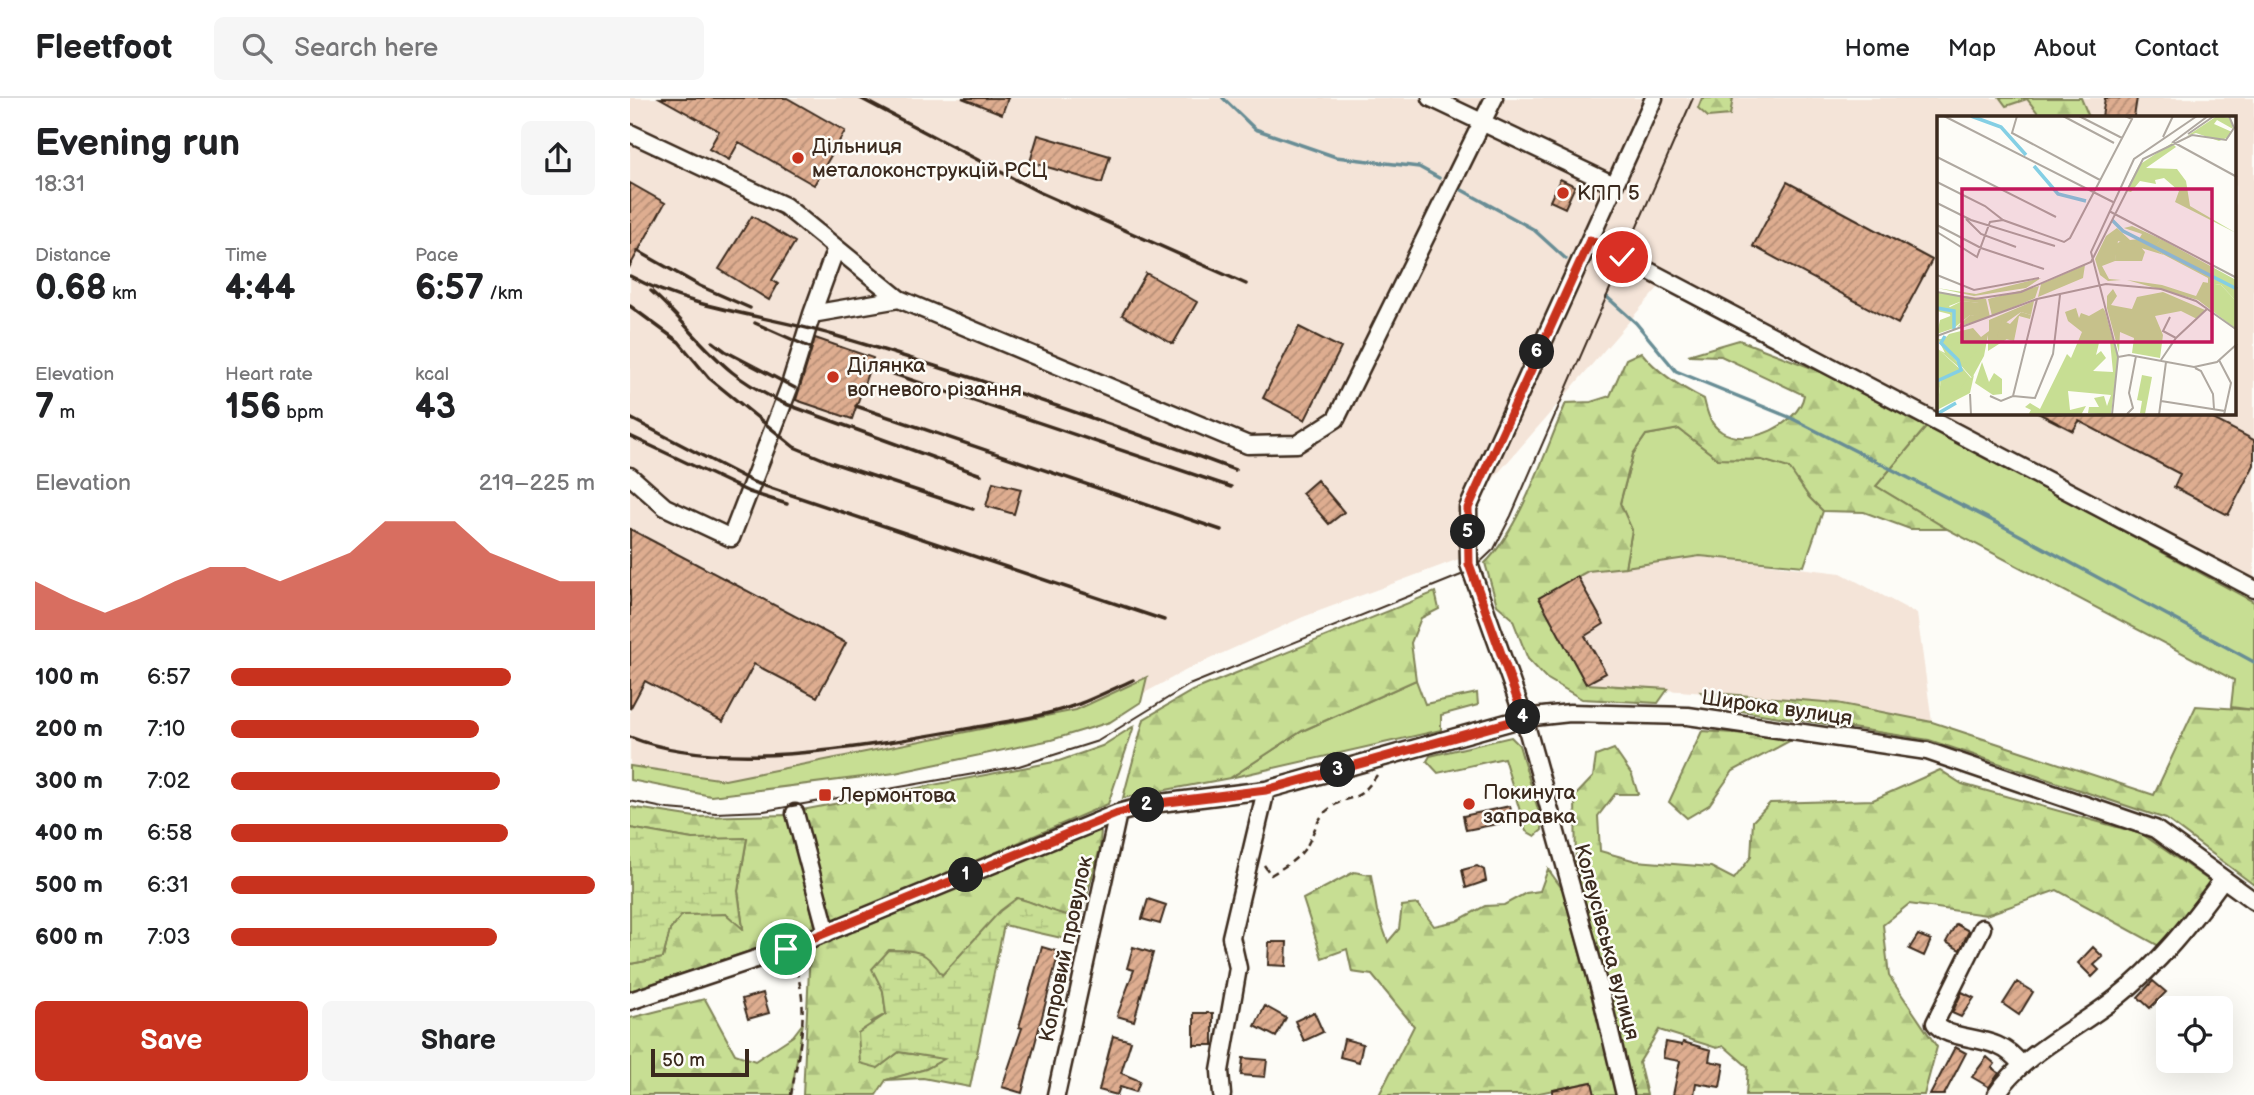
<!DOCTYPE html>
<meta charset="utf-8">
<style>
:root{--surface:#fff;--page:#f6f6f6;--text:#202124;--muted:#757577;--line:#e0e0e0;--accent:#c8321e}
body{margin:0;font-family:"Balsamiq Sans",sans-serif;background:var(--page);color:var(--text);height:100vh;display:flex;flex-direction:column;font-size:26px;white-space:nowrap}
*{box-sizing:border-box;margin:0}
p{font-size:23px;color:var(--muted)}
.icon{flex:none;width:38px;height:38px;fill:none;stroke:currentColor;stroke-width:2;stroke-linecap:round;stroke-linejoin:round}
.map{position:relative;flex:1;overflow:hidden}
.details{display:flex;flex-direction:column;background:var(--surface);width:630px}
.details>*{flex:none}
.fabs{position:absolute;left:1526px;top:898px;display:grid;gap:14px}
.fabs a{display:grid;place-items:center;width:77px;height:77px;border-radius:10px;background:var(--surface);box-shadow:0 7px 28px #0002;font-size:35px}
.scale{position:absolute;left:21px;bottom:18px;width:98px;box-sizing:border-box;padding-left:7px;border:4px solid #3b2a1e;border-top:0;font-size:19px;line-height:24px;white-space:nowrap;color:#3b2a1e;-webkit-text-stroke:5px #fdfcf7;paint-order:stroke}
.pin{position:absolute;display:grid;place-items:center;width:60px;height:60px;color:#fff;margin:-30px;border:4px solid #fff;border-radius:50%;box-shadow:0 2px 7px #0007}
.km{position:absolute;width:35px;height:35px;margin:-18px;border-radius:50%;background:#222;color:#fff;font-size:19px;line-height:35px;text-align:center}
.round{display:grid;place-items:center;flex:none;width:74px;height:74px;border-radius:10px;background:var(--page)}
.overview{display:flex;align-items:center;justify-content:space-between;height:119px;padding:0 35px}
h1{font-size:38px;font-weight:700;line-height:52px}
.figures{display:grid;grid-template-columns:repeat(3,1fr);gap:10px;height:119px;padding:7px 35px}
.figures div{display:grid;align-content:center}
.figures b{font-size:35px;font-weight:700}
.figures small{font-size:19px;font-weight:400}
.figures p{font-size:19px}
.chart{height:196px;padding:14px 35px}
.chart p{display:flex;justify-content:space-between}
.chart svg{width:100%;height:126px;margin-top:7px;fill:var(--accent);opacity:.7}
.cta{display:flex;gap:14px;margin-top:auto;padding:14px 35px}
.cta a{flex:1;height:80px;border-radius:10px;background:var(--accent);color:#fff;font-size:28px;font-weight:700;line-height:80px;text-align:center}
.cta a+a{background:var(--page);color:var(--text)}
ul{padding:0 35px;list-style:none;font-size:23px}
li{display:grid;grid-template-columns:112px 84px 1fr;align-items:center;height:52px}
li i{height:18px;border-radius:9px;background:var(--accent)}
header{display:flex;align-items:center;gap:42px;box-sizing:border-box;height:98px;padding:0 35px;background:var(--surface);border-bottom:2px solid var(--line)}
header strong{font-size:33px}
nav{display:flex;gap:38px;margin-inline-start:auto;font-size:24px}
.search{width:490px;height:63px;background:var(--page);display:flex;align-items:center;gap:18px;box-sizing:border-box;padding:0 24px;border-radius:10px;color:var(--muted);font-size:26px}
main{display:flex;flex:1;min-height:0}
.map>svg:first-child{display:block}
.built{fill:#f4e4d8;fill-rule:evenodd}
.grass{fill:#c7de93;stroke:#818458;stroke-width:2}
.forest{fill:url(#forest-firs);stroke:#818458;stroke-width:2}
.wetland{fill:url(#wetland-marsh);stroke:#818458;stroke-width:2}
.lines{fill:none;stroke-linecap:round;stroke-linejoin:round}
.stream{stroke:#678d95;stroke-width:3.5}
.building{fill:url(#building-hatch);stroke:#3b2a1e;stroke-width:2}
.minor-casing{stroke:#3b2a1e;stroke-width:21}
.path{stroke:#3b2a1e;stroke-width:2.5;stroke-dasharray:7 5;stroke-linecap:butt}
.minor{stroke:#fdfcf7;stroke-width:16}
.tram{stroke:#3b2a1e;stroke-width:2}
.rail{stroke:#3b2a1e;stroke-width:3.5}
.route-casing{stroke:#fff;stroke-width:14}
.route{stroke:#c8321e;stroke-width:9}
.poi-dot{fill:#c8321e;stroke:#fdfcf7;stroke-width:2.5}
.labels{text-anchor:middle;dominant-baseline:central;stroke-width:5;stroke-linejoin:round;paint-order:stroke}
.poi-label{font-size:21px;fill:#3b2a1e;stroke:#fdfcf7;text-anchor:start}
.street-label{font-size:21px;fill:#3b2a1e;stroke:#fdfcf7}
.inset-river{fill:none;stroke:#84cfe4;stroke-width:3.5}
.inset-road{fill:none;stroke:#afa8a0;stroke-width:2}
.view{fill:#c2185b;fill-opacity:0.15;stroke:#c2185b;stroke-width:3.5}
.inset-edge{fill:none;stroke:#3b2a1e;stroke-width:3.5}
</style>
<header>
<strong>Fleetfoot</strong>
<div class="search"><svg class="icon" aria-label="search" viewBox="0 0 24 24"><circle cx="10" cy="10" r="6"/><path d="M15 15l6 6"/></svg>Search here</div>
<nav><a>Home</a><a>Map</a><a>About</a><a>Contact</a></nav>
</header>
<main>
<section class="details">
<div class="overview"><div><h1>Evening run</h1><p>18:31</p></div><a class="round"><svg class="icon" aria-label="share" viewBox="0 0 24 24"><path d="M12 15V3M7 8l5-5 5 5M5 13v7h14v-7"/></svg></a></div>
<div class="figures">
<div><p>Distance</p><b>0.68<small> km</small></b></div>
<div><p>Time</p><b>4:44</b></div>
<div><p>Pace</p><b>6:57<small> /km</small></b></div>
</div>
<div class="figures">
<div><p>Elevation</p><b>7<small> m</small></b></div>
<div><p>Heart rate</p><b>156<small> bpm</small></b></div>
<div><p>kcal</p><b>43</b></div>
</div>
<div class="chart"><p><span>Elevation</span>219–225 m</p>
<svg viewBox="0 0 160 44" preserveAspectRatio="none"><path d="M0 44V27L10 33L20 38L30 33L40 27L50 22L60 22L70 27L80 22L90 17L100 6L110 6L120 6L130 17L140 22L150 27L160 27V44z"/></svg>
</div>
<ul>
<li><b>100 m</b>6:57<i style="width:77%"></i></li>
<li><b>200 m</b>7:10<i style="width:68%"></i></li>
<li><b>300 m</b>7:02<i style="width:74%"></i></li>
<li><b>400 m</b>6:58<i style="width:76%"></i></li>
<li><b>500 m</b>6:31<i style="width:100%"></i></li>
<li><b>600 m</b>7:03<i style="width:73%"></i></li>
</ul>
<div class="cta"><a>Save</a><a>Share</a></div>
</section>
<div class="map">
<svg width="1624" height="997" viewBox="0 0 1624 997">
<defs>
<pattern id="forest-firs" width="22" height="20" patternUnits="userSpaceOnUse" patternTransform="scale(1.75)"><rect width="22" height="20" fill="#c7de93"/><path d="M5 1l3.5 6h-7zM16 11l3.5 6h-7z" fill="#acbf7e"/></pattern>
<pattern id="wetland-marsh" width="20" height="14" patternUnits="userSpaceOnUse" patternTransform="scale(1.75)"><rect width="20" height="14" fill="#c7de93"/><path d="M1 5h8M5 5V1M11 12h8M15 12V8" fill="none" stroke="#acbf7e"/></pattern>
<pattern id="building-hatch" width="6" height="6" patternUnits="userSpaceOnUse" patternTransform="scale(1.75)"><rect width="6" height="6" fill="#dead90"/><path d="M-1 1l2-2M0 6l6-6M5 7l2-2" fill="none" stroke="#b58d75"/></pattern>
</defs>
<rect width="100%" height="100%" fill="#fdfcf7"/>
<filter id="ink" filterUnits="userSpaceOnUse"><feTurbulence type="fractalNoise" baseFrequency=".0143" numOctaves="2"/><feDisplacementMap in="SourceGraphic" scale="14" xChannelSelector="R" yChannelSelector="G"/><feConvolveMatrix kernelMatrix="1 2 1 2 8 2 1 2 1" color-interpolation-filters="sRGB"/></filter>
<g filter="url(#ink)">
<path class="built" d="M0 0H1624V499L1305 319 1040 176 838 410 837 458 673 519 562 569 463 623 96 687 0 670ZM1309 19H1605V315H1309Z
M1070 458 1211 475 1287 516 1302 624 1207 605 956 586 909 500 958 473Z"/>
<path class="grass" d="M1298 327 1624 504V612L1601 609 1604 582 1317 431 1246 388Z
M1049 331 1088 361 1132 362 1160 370 1179 399 1193 413 1174 468 1070 458 995 469 1002 432 990 406 1003 356 1016 337Z
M517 579 511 604 480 624 421 642 265 675 81 698 0 682V668L95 682 446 612Z
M786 582 795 606 847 595 848 607 811 617V632L600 680 672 633Z
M881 639 889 647 912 725V732L905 738 896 733 874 660 808 675 797 663 800 658Z"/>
<path class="forest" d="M1072 0H1103L1100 17 1078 19 1068 10Z
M1370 0H1451L1459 19H1411L1397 1 1376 8Z
M1109 242 1200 277 1298 327 1246 388 1317 431H1280L1234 414 1193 413 1179 399 1159 370 1132 362 1088 361 1049 331 1016 337 1003 356 990 405 1002 432 995 469 958 473 909 500 956 586 1038 591 1028 605 952 601 916 580 898 561 882 520 867 507 855 465C890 431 916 351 936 305L961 304 980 298 996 261 1011 254C1028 275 1050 289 1074 301 1077 314 1080 327 1092 334 1119 350 1169 326 1174 297L1091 258 1058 257Z
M805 494 809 511 791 520 781 545 786 582 672 633 600 680 493 700 514 621 562 593Z
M1071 594 1207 605 1302 624 1524 697 1566 608 1624 612V787L1536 721 1299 642 1086 609Z
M504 628 478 706 200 826 172 712 429 663 472 648Z
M1072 633 1167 639 1103 673 1079 707 1057 720 1039 704Z
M984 651 1002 677 1008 696H985L968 718 970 753 1006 763 1081 769 1104 781 1121 759 1123 723 1140 705 1243 702 1310 672 1332 686 1512 736 1581 784 1529 848 1427 792 1356 817 1279 806 1253 827 1259 878 1307 949 1294 997H1116L1118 969 1094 948 1087 950 1029 932 1009 965 1017 997H1003L946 775 945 698 963 679 966 658Z
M0 709 65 719 158 717 186 831 0 893V866L33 860 40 832 52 817 96 815 113 830 108 793 117 741H62L0 730Z
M471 730 470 750 451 819C427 819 411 806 387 800L312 877 253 893 256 916 241 924 248 970 269 954 316 961 296 971 256 982 246 997H173L180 851Z
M918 771 933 792 988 997H965L961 984 900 997H749L784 928 742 877 722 874 717 851 692 860 673 801 724 774 741 777 747 813 758 844 769 831 772 808 788 806 804 828 827 823 855 808 874 807 896 795 910 793Z
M75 901 105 956 125 963 163 938 173 925 161 997H0V920Z"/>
<path class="wetland" d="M0 730 62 741 117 740 108 793 113 831 96 816 52 817 40 832 33 860 0 866Z
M387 800C411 806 427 818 451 819L445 843 374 827 340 989 293 980 256 982 296 971 314 961 269 954 248 970 230 965 228 935 256 916 253 893 242 871 259 852C288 852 296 852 312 877L370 813Z"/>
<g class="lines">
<path class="stream" d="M593 0 625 31 706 59 789 69 809 80
M832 92 903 131 936 161
M977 199 1006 225 1046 273 1159 319 1369 426 1624 564"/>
</g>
<path class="building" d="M30 0H157L215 33 184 87 109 44 99 62 79 51 89 33Z
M332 0H378L372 16Z
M1475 0H1507L1504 19H1472Z
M408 37 480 58 472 85 400 64Z
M930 81 945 88 935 110 920 103Z
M1157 84 1302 162 1268 226 1123 148Z
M0 85 35 105 0 168Z
M122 118 165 144 142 182 148 186 139 202 89 171Z
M516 175 567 204 543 246 492 217Z
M669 229 711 250 675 322 633 300Z
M185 240 243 260 222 321 166 302Z
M1408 315H1572L1624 342V367L1598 417 1544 389 1550 376 1449 323 1443 333Z
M687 382 714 414 699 426 672 395Z
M363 384 391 391 384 416 356 408Z
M0 431 216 545 187 599 124 566 93 624 15 583 0 611Z
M947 478 974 526 955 538 976 575 956 586 909 500Z
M880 708 883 723 836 732 833 718Z
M847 768 854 772 856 783 836 790 832 772Z
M518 801 536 807 530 826 512 821Z
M1326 826 1339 833 1330 852 1316 844Z
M1288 837 1301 842 1294 858 1279 851Z
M639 844H657L656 868 638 867Z
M412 849 429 854 392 995 372 989 392 930 389 929Z
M503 849 523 855 504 923 487 918 504 872 497 870Z
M1463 849 1473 859 1464 867 1469 872 1462 879 1448 865Z
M1523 883 1536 894 1520 910 1508 899Z
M1387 884 1403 894 1389 917 1373 906Z
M1332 894 1344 900 1331 919 1322 915Z
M133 895 139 915 118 921 112 901Z
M635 908 656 920 646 939 625 928Z
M684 914 693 934 674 943 665 923Z
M564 915H583V947H564Z
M483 938 501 943 491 975 510 983 506 994 490 989 487 997 469 992Z
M714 941 733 946 729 964 710 959Z
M1036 944 1052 947 1053 944 1081 952 1079 963 1094 966 1090 989 1066 985 1064 997H1043L1050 963 1033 960Z
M1325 949 1336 955 1314 997H1300Z
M1357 959 1365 966 1362 970 1369 975 1359 989 1342 979Z
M613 960 637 962 635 979 611 977Z
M962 984 965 997H923V992Z"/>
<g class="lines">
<g class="minor-casing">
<path id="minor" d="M801 0 984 87
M0 35 155 108 269 201 618 347 667 346 706 321 864 0
M960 142 1624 491
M182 216 206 150
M0 378 35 409 101 440 159 290 182 216 269 201
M165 715 197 835
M1352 830 1305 925C1319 946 1369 933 1390 966
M0 903 156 851 488 715 522 706 636 692 894 620 940 615 1058 618 1297 653 1525 731 1624 803
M426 997 488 715
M592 997 590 973 608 870 601 839 636 692
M995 997 970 892 894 620 839 466 838 410 1024 0
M1366 997C1393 955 1447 931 1486 900 1529 866 1561 825 1593 781"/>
</g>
<path class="path" d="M634 767 641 777C654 769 667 762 676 749 684 737 686 720 699 711 722 693 725 709 747 677
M161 997C169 954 182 904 162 863"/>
<use href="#minor" class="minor"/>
<path class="tram" d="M0 703 38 711 86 715 134 713 389 668 468 643 559 587 841 473 864 451 881 418 1063 0"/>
<path class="rail" d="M230 0 409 94 616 186
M8 153 70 188 120 210
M0 178C63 212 135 217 203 237 339 277 473 322 605 372
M21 193C50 218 72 250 102 274 118 287 135 296 153 305L351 377
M0 208 49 244 79 280 164 349 200 364 343 411
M125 225 179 249
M83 244 95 253 165 290
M240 268 601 389
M226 308 591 432
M0 320 123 384 534 522
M0 338 119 394 157 406
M0 639C92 676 240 648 336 631 373 624 413 619 449 606 467 599 485 590 503 582"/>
</g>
</g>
<g class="lines" filter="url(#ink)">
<g class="route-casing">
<path id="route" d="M156 851 488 715 522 706 636 692 894 620 839 466 838 410 960 142 992 159"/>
</g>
<use href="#route" class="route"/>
</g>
<g class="poi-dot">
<circle cx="168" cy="60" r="7"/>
<circle cx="933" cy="95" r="7"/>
<circle cx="203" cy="279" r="7"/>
<rect x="188" y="690" width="14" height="14" rx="3.5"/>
<circle cx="839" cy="706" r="7"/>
</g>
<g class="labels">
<g class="poi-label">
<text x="182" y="48">Дільниця<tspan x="182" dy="24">металоконструкцій РСЦ</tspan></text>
<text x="947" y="95">КПП 5</text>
<text x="217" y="267">Ділянка<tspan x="217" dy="24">вогневого різання</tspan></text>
<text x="853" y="694">Покинута<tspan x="853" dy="24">заправка</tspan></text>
<text x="209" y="697">Лермонтова</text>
</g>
<g class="street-label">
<text transform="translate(1147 610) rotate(8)">Широка вулиця</text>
<text transform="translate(977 844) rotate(75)">Колеусівська вулиця</text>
<text transform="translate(436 851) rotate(-78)">Копровий провулок</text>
</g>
</g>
<g transform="translate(1307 18)">
<rect width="299" height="299" fill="#fdfcf7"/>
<path d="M224 123 299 164V185L284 169 271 167V162L216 133ZM186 124 203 130 208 136 205 145H178L179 128ZM104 162 89 172 37 180 0 172 39 178ZM1 223H7L4 227 34 262 37 259 33 277 0 294 4 263 23 252 2 234 8 237ZM205 259 215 261 208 298 203 297 205 285 200 284Z" fill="#c7de93"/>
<path d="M235 27 239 31 209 52 240 53 249 65 253 90 299 117 238 86 242 75 227 62 218 64 219 68 203 65 194 76 189 75 202 49ZM195 110 224 123 217 133 227 139 181 125 178 145 165 150 172 163 184 164 171 165 163 159 158 143 169 120 180 112 193 124 202 123 205 118 187 112ZM148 149 146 162 101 181 104 168ZM190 164 225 169 259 180 266 166 284 169 299 185V213L261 184ZM102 170 98 182 55 200 51 183ZM176 173 180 180 174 189 179 190 195 193 200 181 226 176 268 194 260 203 244 195 218 200 226 219 223 242 195 237 197 222 183 216 182 237 170 192V180ZM0 176 49 183 53 201 20 211 33 199 42 200V187L25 185 12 190 16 195 17 212 0 218 3 204 16 199 0 195ZM97 185 94 199 84 196 64 210 66 220 73 221 51 235V219L47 240 35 262 4 227 12 218 36 212 44 221 52 215V204ZM139 192 142 202 144 197 152 200 166 192 168 195 181 242 174 299 151 297 152 291H162L157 282 167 280 170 290 174 279 131 275 133 294 149 290 144 299H91L94 294 88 291 93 287 103 293 130 238 134 242 145 216 131 205 128 196ZM173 225 176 256 156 255 169 242 164 235 159 239 162 227ZM12 260 30 263 19 280 3 273Z" fill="#c7de93" fill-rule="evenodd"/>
<path d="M280 0 293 2 296 13 280 4 277 8 295 16 292 21 282 25 259 17 250 20ZM25 185 43 187 42 201 33 199 17 212 11 192ZM84 196 94 199 93 203 82 200 77 225 60 221 65 204 73 208ZM26 225 40 234 33 243 35 249 21 244 12 231ZM0 232 24 254 4 263 0 293ZM45 246 52 266 57 257 65 263V278L56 279 38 267Z" fill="#c7de93"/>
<path class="inset-river" d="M34 0 64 11 89 39M97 50 121 78 149 85M175 104 186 115 300 173M0 192 17 195V213M0 265 24 254 21 244 4 227 8 220M0 298 19 287"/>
<path class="inset-road" d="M7 0 176 86M80 0 75 17 163 64M126 0 177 27M142 0 185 22M271 0 236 26 300 61M251 18 277 0M226 21 236 0M0 41 119 101M0 66 48 90 66 104 127 126 133 122 195 3 188 0M0 87 34 104 118 130M172 95 300 162M29 103 44 118 79 131M0 109 44 132 107 153M0 116 40 141 53 106 66 104M0 159 37 174 102 162M0 176 38 183 84 176 154 146 206 43 255 19 289 24 297 12 292 0M233 201 226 215 239 222M0 220 100 183 169 168 224 173 259 185 300 214M181 241 192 239 257 251 280 246 300 228M224 244 239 222 270 193M282 244 294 267 287 299M258 252 264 255 276 278 277 293M33 278 34 299M53 280 64 285 76 280 98 282 116 238 123 179M76 280 100 183M224 285 288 295M190 298 196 292 192 277 199 240M175 299 181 241 154 136 197 43 260 0M222 299 229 246"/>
<path class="view" d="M25 73H275V226H25Z"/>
<rect width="299" height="299" class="inset-edge"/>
</g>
</svg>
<div class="fabs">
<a><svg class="icon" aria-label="locate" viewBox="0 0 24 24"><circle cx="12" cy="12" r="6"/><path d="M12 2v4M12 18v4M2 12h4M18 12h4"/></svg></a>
</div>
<div class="scale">50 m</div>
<div class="pin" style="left:156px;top:851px;background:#1e9e55"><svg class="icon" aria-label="arrive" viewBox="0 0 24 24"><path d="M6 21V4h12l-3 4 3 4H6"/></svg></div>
<div class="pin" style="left:992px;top:159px;background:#d93025"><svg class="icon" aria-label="check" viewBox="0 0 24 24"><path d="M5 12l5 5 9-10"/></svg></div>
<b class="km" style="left:336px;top:777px">1</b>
<b class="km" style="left:517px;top:707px">2</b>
<b class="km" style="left:708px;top:672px">3</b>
<b class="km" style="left:893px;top:619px">4</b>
<b class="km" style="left:838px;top:434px">5</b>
<b class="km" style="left:907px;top:254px">6</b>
</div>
</main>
